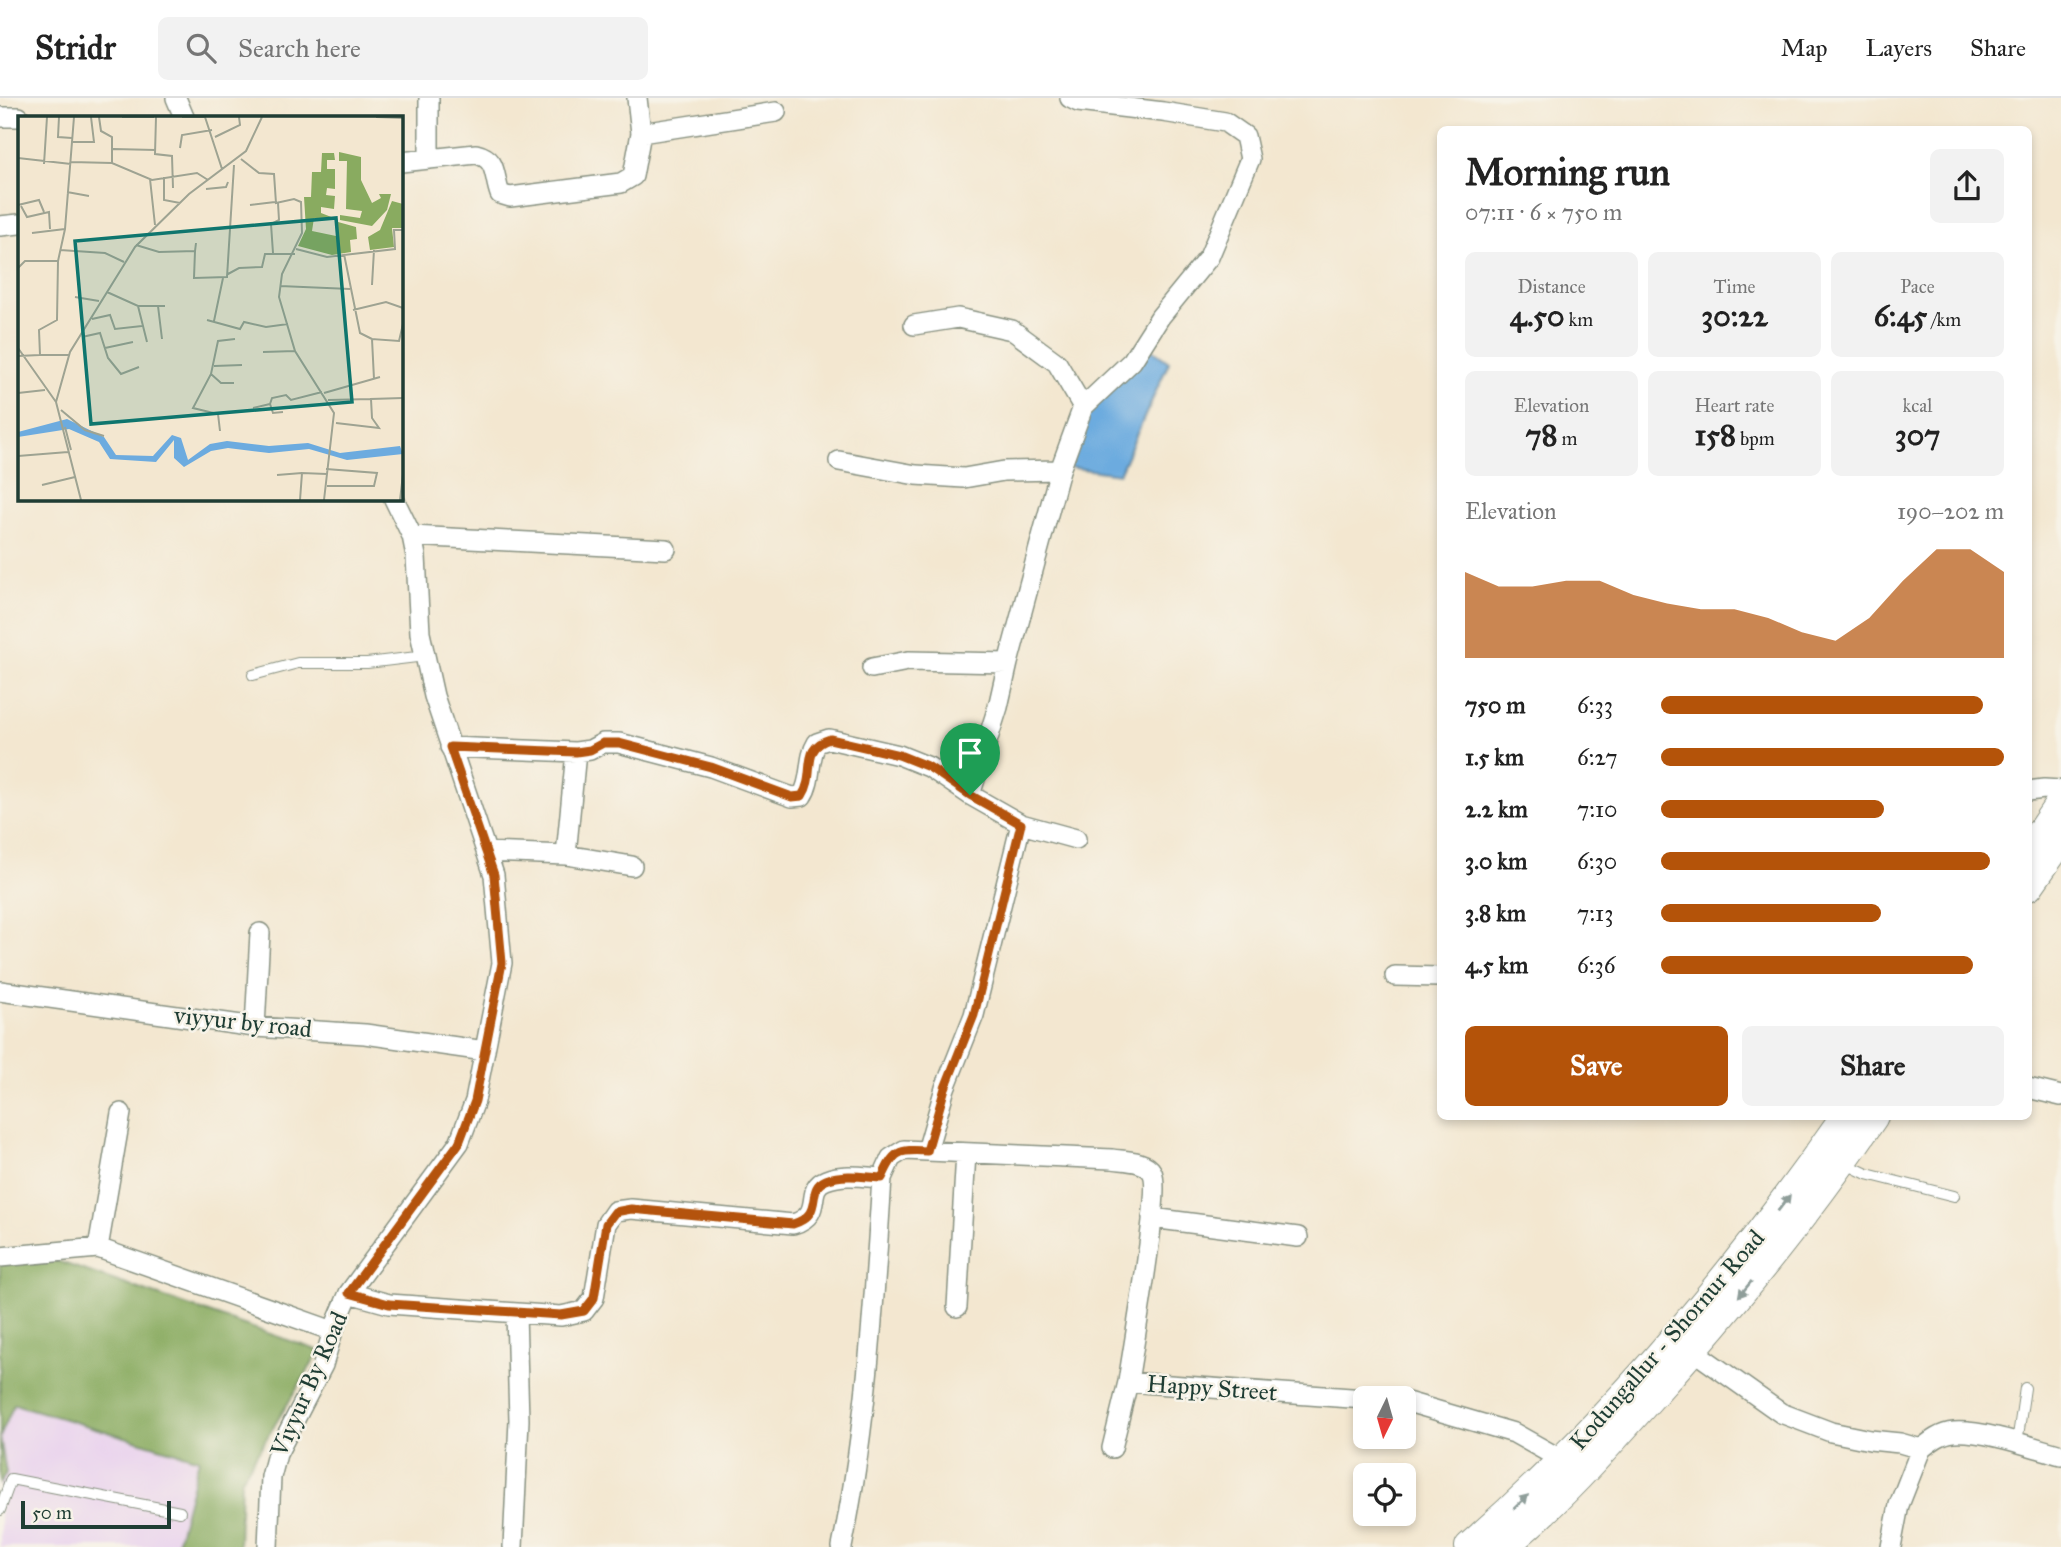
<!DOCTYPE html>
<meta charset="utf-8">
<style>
:root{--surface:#fff;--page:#f2f2f2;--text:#222;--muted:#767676;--line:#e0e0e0;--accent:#b45309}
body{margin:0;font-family:"IM FELL Great Primer",serif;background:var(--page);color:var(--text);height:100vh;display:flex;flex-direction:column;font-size:26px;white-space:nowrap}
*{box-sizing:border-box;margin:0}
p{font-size:23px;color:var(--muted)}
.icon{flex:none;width:38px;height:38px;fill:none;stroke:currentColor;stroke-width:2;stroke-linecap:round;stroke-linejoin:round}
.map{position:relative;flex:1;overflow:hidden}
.drawer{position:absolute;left:1437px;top:28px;width:595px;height:994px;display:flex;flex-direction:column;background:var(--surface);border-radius:10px;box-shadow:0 4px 10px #0003}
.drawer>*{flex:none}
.needle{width:46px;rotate:185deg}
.controls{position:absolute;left:1353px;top:1288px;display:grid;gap:14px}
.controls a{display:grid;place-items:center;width:63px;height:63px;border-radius:10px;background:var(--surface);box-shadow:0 4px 10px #0003;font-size:35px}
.scale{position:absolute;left:21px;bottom:18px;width:150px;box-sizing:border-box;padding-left:7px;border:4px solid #1f3d34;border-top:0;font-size:19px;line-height:24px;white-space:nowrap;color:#1f3d34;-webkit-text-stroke:5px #f7f3e8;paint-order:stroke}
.pin{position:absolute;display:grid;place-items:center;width:60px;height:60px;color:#fff;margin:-72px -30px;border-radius:50% 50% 50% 0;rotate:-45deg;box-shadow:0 0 7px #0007}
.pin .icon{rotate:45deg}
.round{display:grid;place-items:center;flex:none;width:74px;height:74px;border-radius:10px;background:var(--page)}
.head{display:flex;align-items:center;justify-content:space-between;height:119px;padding:0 28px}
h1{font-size:38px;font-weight:700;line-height:52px}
.metrics{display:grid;grid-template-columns:repeat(3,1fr);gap:10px;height:119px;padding:7px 28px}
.metrics div{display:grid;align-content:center;border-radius:10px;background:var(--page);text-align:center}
.metrics b{font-size:30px;font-weight:700}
.metrics small{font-size:19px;font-weight:400}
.metrics p{font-size:19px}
.chart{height:196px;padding:14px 28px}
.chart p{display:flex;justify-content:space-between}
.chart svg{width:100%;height:126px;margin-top:7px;fill:var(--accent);opacity:.7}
.button{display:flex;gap:14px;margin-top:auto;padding:14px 28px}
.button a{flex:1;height:80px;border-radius:10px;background:var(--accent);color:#fff;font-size:28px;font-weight:700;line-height:80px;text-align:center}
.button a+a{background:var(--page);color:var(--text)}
ul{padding:0 28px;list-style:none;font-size:23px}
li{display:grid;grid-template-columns:112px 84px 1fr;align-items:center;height:52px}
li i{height:18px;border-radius:9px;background:var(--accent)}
header{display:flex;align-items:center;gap:42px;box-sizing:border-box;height:98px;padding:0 35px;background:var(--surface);border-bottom:2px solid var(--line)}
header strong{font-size:33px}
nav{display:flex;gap:38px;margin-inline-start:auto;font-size:24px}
.search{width:490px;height:63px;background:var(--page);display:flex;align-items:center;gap:18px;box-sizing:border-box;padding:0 24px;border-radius:10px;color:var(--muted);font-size:26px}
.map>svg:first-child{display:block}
.built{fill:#e9d2ee}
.forest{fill:#89ab60;stroke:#54744a;stroke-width:2}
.water{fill:#6cabdf;stroke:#46748a;stroke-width:2}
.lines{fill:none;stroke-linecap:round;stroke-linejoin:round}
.lane-casing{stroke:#899282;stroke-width:12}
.street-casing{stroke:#899282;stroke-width:22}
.primary-casing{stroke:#899282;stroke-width:32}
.lane{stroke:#fff;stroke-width:10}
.street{stroke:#fff;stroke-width:19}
.primary{stroke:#fff;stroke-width:30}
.oneway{fill:#8f9e9a}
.route-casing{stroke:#fff;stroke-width:14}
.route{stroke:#b45309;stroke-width:9}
.labels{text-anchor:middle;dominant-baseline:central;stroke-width:5;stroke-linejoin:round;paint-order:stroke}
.street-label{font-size:24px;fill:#1f3d34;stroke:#f7f3e8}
.inset-road{fill:none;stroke:#9ea392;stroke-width:2}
.view{fill:#0f766e;fill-opacity:0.15;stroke:#0f766e;stroke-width:3.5}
.inset-edge{fill:none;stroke:#1f3d34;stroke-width:3.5}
</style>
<header>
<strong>Stridr</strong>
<div class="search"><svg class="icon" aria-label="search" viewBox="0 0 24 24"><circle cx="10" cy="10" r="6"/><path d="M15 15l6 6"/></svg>Search here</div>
<nav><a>Map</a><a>Layers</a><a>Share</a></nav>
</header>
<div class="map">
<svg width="2061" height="1449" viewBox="0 0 2061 1449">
<rect width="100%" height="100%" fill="#f7f3e8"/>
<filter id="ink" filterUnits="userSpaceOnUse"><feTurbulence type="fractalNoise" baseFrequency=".0143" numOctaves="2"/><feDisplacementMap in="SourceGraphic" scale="14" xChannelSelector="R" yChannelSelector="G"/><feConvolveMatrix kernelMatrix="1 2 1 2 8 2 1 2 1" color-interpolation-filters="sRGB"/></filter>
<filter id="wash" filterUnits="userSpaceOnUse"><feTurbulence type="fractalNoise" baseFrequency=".00686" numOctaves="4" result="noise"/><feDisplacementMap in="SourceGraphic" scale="28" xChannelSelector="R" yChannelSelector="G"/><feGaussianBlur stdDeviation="1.57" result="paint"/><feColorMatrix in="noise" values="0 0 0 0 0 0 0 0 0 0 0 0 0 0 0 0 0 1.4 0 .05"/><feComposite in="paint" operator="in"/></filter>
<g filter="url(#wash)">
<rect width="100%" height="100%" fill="#f3e7d0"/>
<path class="built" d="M0 1166 320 1253 241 1382 239 1449H0Z"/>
<path class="forest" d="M57 1163 320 1253 241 1382 239 1449H176L199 1361 14 1306 0 1339 6 1375 0 1386V1166Z"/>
<path class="water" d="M1148 249 1169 264 1119 376 1067 369 1088 315Z"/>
</g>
<g filter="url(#ink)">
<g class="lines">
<g class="lane-casing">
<path id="lane" d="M253 577 298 565H367L425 558
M1844 1065 1867 1076 1954 1098
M2017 1345 2025 1290
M0 1412 11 1381 180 1414"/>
</g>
<g class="street-casing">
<path id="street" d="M176 0 184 19
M637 0 641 35 776 14
M0 19H19
M429 60V0
M401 64 476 56C498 61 493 77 500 96L510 99 621 85 633 78 641 35
M0 128 19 126
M914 227 958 220 1012 232 1057 265 1083 309
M839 363 916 377 964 380 1004 373 1060 372
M412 438 666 451
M872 570 908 563 1008 565 1060 372 1083 309 1132 263 1160 219 1209 159 1250 61 1245 38 1225 24 1163 14 1078 4 1070 0
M450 649 576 654 590 652 603 645H619L711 669 792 699 802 698C813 682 807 661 817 645L829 641 899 657 929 669 970 697 1021 726 1076 741
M2028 693 2044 691 2061 692
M970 697 998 609 1008 565
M486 754 566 757 632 768
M566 757 576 654
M1395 878 1440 879
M0 893 255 929 365 936 485 953
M255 929 260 835
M2028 990 2061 998
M927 1053 945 990 974 917 1021 726
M1152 1120 1298 1139
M98 1150 121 1015
M0 1159 98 1150 333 1233
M349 1195 389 1206 561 1218 584 1213 594 1200 606 1126 615 1113 631 1111 793 1126C826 1116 803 1091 826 1082 843 1075 865 1079 882 1080
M957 1209 966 1055
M1692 1252 1781 1315 1831 1334 1870 1342 1900 1345 1921 1351C1931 1343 1941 1335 1954 1334 1984 1332 2032 1349 2061 1357
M1404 1303 1514 1335 1571 1367
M1112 1350 1128 1284 1365 1301
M268 1449 271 1379 277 1356 323 1267 333 1233 349 1195 459 1045 475 1003 502 865 494 777 434 598 420 535 416 458 412 438 394 401
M513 1449 519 1322 516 1215
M842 1449C867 1327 874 1204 882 1080L891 1060 904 1052 1112 1061C1125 1063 1145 1062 1152 1074 1162 1090 1132 1255 1128 1284
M1891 1449 1899 1407 1921 1351"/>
</g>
<g class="primary-casing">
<path id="primary" d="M2028 754 2061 705
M2028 788 2061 741
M1470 1449C1614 1323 1737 1175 1846 1018
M1502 1449C1556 1405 1602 1353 1648 1301 1729 1211 1805 1119 1873 1018"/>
</g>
<use href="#lane" class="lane"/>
<use href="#street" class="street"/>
<use href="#primary" class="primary"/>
</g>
<defs><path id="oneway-solid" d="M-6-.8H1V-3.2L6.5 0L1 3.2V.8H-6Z" transform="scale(1.75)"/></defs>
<g class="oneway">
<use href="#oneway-solid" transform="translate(1784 1105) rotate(-53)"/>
<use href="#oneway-solid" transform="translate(1745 1191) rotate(130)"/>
<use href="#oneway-solid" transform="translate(1521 1404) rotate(-44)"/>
</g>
</g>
<g class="lines" filter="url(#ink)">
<g class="route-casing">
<path id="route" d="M830 641 899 657 929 669 970 697 1021 726 974 917 945 990 927 1053C898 1051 894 1053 882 1080 865 1079 843 1075 826 1082 804 1091 826 1116 793 1126L631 1111 615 1114 606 1126 594 1200 584 1213 561 1217 389 1206 349 1195 459 1045 475 1003 502 865 494 777 450 649 576 654 590 652 603 645H619L711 669 792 699 802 698C817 676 799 650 830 641Z"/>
</g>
<use href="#route" class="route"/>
</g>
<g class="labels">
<g class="street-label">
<text transform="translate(243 924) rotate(6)">viyyur by road</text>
<text transform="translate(1667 1242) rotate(-49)">Kodungallur - Shornur Road</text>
<text transform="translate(309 1286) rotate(-66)">Viyyur By Road</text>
<text transform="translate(1212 1290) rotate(4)">Happy Street</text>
</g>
</g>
<g transform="translate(18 18)">
<rect width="385" height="385" fill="#f3e7d0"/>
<path d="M321 36 343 41V64L354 87 363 82 361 78H373L369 94 354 110 322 104V99L342 102 344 95 328 93 329 45H321ZM304 37H316L317 44H309V53H317V73L309 72 308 79 317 80 316 93 303 91V97L316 102H296L294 115 318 120 320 106 338 111 339 123 332 124 333 136 314 139 280 130 288 113 286 81H293L294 56H303ZM374 85 385 88V112H374L376 131 352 134 350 121 362 114Z" fill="#89ab60"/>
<path d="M49 303 86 321 98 339 135 340 154 319 163 322 170 344 192 328 209 325 251 330 290 327 322 337 382 330 385 338 329 344 291 333 251 337 210 332 193 335 166 351 156 342V324L138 346 92 343 81 326 51 313 0 321V316Z" fill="#6cabdf"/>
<path class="inset-road" d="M41 1 40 21 54 22M81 1 83 15 94 21V47M104 1H136M138 1 137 38 154 40 155 72M164 1H187M187 1 204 53M358 1 385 2M197 21 222 9 221 1M53 26H76L73 1M162 32 164 19 194 14M95 33 138 34M0 42 53 48M223 43 241 57 256 58 258 87 276 83 283 86 284 117 264 158 261 181 277 235 316 297 306 384M53 46 94 47 134 64 179 57 190 64M26 48 29 1M146 61V84L162 87M132 63 137 109M188 73 208 71 210 66M49 76 71 80M0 89 21 84 26 96M232 89 257 86M3 90 9 101 31 96 32 113M14 117 47 113M118 129 141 136 177 135 178 127M278 133 309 141 377 133 376 114H385M42 134 87 137 106 146M177 135 176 162 209 161 216 49M255 137 253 108 261 104 260 87M326 138 342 217 354 223M0 152 7 145H40M210 158 221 152 244 151 247 138H277M354 169 356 134M262 170 332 173M89 176 120 190H147M57 181 81 185M120 190 129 226M140 190 144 223M335 194 368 186 385 192M74 203 92 199 97 213 124 210M189 204 222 213 226 206 248 211 270 208M196 205 205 162M64 221 82 217 90 242 103 258 121 251M0 232 38 286M87 232 115 226M245 236 277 235M51 239H22L21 214 39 204 40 145 47 113 56 1M0 240 22 239M196 250 224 249M193 258 203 267H216M356 263 354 223 381 225 385 208M0 277 27 274M306 277 362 261M310 284 353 283M252 288 254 282 268 279 273 284 304 276M235 292 252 288 255 297 265 296M43 294 67 314 86 320M318 307 361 312 354 302 353 283 385 282M47 311 53 334M202 315 200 298 175 292 193 258 200 225 217 223M0 340 50 336M308 353 359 357 356 370H309M259 359 284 357M24 369 57 361M63 384 38 286 52 236 117 131 171 78 228 35 244 1M282 384 284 357 309 358M382 384 385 358"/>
<path class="view" d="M318 102 334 286 73 308 57 125Z"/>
<rect width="385" height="385" class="inset-edge"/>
</g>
</svg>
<div class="controls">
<a><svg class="needle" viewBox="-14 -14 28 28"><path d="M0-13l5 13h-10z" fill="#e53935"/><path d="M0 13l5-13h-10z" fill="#767676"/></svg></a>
<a><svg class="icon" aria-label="locate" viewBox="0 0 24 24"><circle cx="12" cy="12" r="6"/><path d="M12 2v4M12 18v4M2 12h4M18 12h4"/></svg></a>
</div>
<div class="scale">50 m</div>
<div class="pin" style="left:970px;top:697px;background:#1e9e55"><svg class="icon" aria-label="arrive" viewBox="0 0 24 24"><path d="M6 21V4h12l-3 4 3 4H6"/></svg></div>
<section class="drawer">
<div class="head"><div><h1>Morning run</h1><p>07:11 · 6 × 750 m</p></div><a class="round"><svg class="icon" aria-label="share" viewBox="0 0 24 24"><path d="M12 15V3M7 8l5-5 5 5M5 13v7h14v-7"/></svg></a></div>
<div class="metrics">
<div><p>Distance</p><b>4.50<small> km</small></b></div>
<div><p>Time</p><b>30:22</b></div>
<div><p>Pace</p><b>6:45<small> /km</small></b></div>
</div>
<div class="metrics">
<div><p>Elevation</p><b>78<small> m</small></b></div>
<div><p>Heart rate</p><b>158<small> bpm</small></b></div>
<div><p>kcal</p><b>307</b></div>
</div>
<div class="chart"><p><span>Elevation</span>190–202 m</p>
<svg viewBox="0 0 160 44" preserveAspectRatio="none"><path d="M0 44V14L10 19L20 19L30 17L40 17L50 22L60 25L70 27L80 27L90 30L100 35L110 38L120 30L130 17L140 6L150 6L160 14V44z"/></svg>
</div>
<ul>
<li><b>750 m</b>6:33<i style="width:94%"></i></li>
<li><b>1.5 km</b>6:27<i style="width:100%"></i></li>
<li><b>2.2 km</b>7:10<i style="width:65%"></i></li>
<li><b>3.0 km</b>6:30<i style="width:96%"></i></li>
<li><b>3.8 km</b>7:13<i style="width:64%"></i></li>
<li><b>4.5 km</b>6:36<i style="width:91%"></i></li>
</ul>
<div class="button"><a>Save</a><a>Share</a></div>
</section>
</div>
